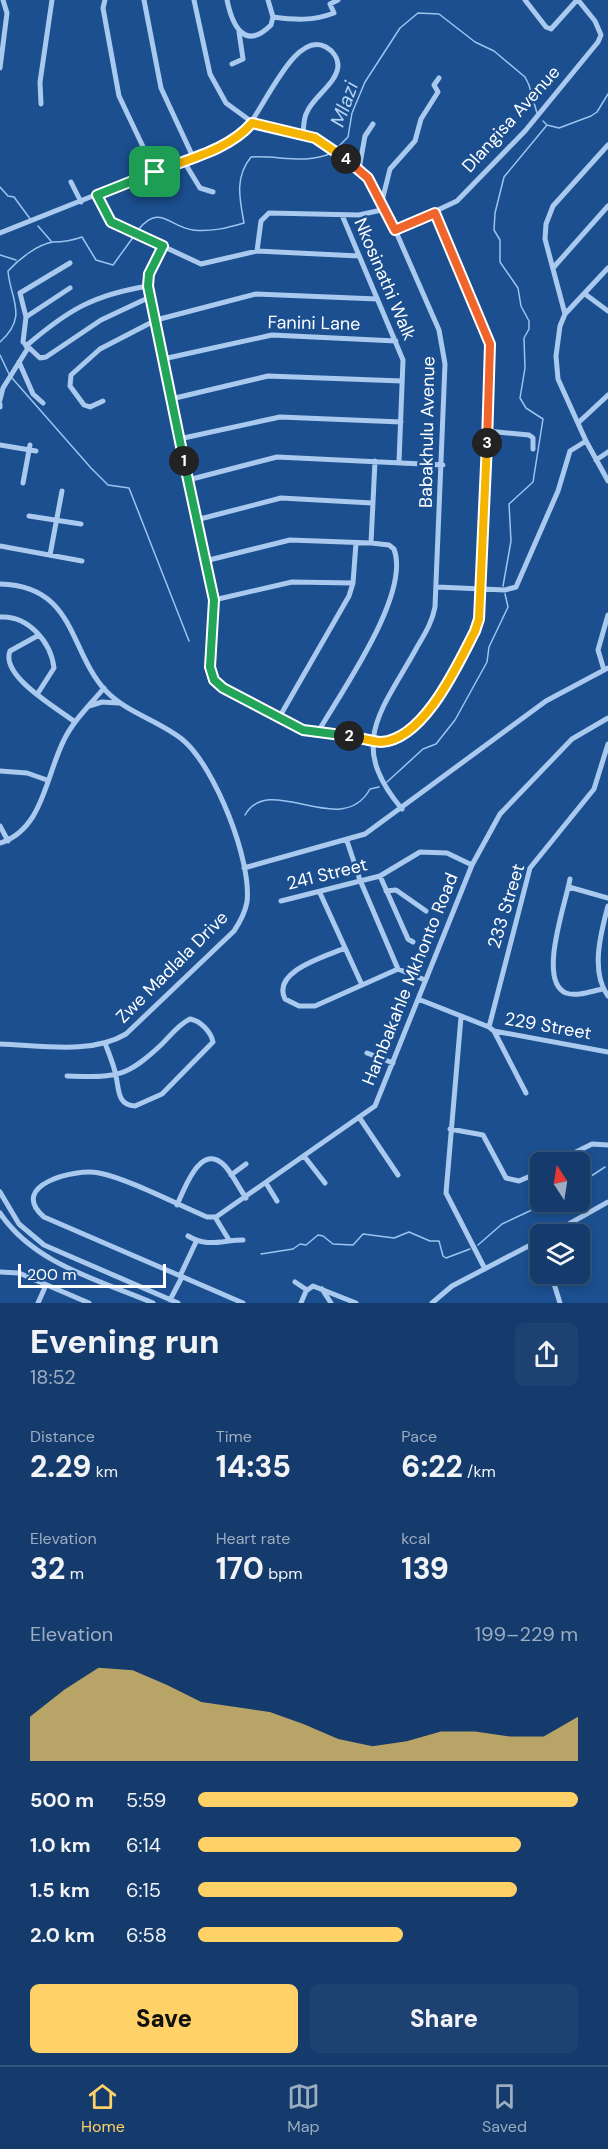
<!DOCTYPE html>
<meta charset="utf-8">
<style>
:root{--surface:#143b6b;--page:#1d4271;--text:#f1f3f6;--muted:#9dadc1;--line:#33557e;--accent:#ffd166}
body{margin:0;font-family:"DM Sans",sans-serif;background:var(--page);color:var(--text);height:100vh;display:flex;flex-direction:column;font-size:22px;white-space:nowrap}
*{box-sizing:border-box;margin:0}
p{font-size:20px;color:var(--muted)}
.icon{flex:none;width:33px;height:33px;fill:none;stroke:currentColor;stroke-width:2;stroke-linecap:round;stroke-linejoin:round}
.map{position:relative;height:1303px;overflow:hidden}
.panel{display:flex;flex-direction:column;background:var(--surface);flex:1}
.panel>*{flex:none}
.needle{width:39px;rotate:348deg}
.fabs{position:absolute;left:530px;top:1152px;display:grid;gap:12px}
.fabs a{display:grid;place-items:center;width:60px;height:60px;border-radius:9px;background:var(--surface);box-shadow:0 3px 9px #0003,0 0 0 2px var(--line);font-size:30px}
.scale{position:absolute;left:18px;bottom:15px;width:148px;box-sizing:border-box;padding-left:6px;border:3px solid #fff;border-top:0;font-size:16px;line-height:21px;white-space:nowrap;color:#fff;-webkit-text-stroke:4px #1b4f8f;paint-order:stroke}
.pin{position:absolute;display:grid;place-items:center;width:51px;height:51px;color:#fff;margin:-26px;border-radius:12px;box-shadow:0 3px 9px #0006}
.km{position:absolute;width:30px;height:30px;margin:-15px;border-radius:50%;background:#222;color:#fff;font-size:16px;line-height:30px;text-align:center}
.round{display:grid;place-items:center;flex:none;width:63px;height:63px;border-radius:9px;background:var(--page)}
.headline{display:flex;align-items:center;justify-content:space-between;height:102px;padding:0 30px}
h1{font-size:33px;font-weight:800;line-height:45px}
.figures{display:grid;grid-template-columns:repeat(3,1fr);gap:9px;height:102px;padding:6px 30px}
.figures div{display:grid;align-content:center}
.figures b{font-size:30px;font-weight:800}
.figures small{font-size:16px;font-weight:400}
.figures p{font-size:16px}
.chart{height:168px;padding:12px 30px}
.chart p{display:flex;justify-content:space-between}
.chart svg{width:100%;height:108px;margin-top:6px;fill:var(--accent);opacity:.7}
.action{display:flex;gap:12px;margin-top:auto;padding:12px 30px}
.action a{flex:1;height:69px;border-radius:9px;background:var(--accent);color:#111;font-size:24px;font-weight:800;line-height:69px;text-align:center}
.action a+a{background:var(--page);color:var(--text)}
ul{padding:0 30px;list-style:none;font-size:20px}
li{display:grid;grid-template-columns:96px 72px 1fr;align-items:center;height:45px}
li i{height:15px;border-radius:8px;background:var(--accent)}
.dock{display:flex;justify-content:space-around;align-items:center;height:84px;border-top:2px solid var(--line);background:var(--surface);font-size:16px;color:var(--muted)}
.dock a{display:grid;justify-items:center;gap:3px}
.dock .selected{color:var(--accent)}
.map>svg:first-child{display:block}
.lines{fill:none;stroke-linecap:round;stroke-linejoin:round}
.stream{stroke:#9cc4f0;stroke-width:1.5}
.minor{stroke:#a9c9ee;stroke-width:5}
.split-1-casing{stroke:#fff;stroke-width:12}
.split-2-casing{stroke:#fff;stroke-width:12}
.split-3-casing{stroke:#fff;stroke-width:12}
.split-4-casing{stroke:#fff;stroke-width:12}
.split-5-casing{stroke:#fff;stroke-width:12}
.split-1{stroke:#22a559;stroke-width:8}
.split-2{stroke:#22a559;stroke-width:8}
.split-3{stroke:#f5b400;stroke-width:8}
.split-4{stroke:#f0652b;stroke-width:8}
.split-5{stroke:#f5b400;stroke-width:8}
.labels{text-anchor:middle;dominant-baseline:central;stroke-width:5;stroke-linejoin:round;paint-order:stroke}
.street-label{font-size:18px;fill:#fff;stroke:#1b4f8f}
.water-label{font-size:20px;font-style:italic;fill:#b5d3f5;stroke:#1b4f8f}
</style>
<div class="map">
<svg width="608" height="1303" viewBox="0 0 608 1303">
<rect width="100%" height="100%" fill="#1b4f8f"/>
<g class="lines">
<path class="stream" d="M543 121 547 125 559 128 591 116 597 112 608 94
M335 150 348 137 352 113 365 82 400 28 418 13 439 14 475 42 494 51 525 77 529 85 537 113
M0 187 8 196 14 197 31 220
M38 226 51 241
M138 230C160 203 169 227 193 230 211 232 227 228 244 223 240 200 234 178 251 157 279 155 304 165 332 153
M0 255 16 260
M0 342C29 316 10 299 8 271 19 259 38 244 53 242 64 242 71 241 82 237L96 260 113 265 134 236
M0 355 9 374
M12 378 91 468 108 485 129 488 189 641
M503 586 511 541 509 504 533 482 543 419 526 408 520 398 525 368 524 338 529 329V321L521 306 518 288 500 262V240L494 230 495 213 504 177 547 125
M387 782 423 749 436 744 455 720 487 662 489 647 508 607 505 594
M245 815C270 771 341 841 370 789L379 787
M579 1184 605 1167
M478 1245 502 1224 549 1202
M261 1254 293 1249 300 1244 306 1245 318 1235 323 1236 333 1244 353 1245 363 1234 394 1238 409 1232 430 1241H439L443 1256 446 1258 470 1249"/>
<path class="minor" d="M105 0 103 8 119 96 155 172
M144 0 161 88 193 157
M194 0 210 74 226 103 252 122 315 138 368 178 386 209 439 330 445 364 435 607C432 623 424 635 416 649 381 712 347 744 402 809
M227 0C232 24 244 52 271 25L273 17 268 0
M525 0 546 27 551 29 577 0
M273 17C295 20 313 21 334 13L330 4 338 0
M232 64 243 59 239 32
M0 68 7 13 3 0
M41 104 40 82 52 0
M608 145 553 206 546 224 545 239 565 314 560 326 556 356 558 379 586 441 608 481
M183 160 200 188 213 192
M359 169 365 136 373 124
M71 182 81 202
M97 195 111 222 201 264 257 251 359 256
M382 201 390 169 415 141 421 119 438 92 434 85 439 78
M342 215 403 360 399 462
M395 230 457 201 525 131 598 42 601 35 595 21 578 0
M0 233 236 139C260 124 291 28 326 47 333 51 338 58 338 66 337 83 313 97 307 112 303 119 304 127 303 135
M163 246 149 274 148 286 214 600 211 675 223 688 298 729 382 741 408 729 430 710 475 631 479 619 490 350 488 339 435 213
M257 251 261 221 269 213 359 215 386 209
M70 263 20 293 26 317 23 342 40 358 46 357 101 320 150 297
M553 268 608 206
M585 294 608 311
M565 314 608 268
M26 317 70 288
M26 346C68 310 93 295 148 286
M163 359 272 335 396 341
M19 362 33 394 43 403
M171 399 268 376 402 381
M0 400 3 388 28 348
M103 401 90 407 84 405 70 386 71 375 100 349 156 320 256 294 377 299
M0 404V407
M578 423 608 395
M487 431 529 435 533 438V449
M179 439 280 417 401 422
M0 445 36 451
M596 460 608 452
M188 480 277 457 443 465
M23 483 30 445
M29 516 81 524
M196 520 281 498 372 503
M371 543 375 461
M0 546 82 561
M50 555 62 491
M205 561 290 540 371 543 389 545 394 549C411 594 341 692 318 732
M0 584C76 586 68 650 106 691 127 713 160 721 183 740 215 767 252 861 247 902 245 913 240 922 234 931L126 1034C91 1055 39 1045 0 1044
M437 587 505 590 516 587 558 491 570 451 586 441
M214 600 292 582 353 583
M0 617C28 615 51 642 54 668L38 693
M39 635 10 651C0 676 57 708 75 722
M604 670 598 650 608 615
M89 706 102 702 118 703
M280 716 349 596 353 583 356 543
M0 771 27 773 47 780
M0 826 8 841
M347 841 360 880 398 969 425 980
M0 843C43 830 46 775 64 740 73 721 90 705 104 688
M244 868 365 834 546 701 608 668
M380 876 408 939 413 942
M570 879C566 903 537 981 566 993 577 997 592 991 603 989
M569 887 608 898
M386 891 396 890 426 911
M320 893 362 985
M281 901 380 876 420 852 447 853 472 865
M608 906C601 932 590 972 608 996
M345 948C327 956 271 971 285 999L299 1006H315L398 969
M418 999 489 1027 494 1031 608 1052
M461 1017 446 1193 485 1269
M489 1027 530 868 594 789 608 744
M494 1031 526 1093
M367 1053 393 1063
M67 1076C116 1077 125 1079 162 1044 170 1036 179 1024 190 1019 201 1021 211 1032 213 1042L162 1094 135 1106C117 1105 119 1089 116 1076 114 1065 109 1054 105 1043
M359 1117 398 1175
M450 1129 483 1135 506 1178 519 1181 540 1172
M304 1156 325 1183
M556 1162 592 1144 608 1145
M231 1175 246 1164
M266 1183 277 1201
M0 1192 19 1224 44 1245 178 1303
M177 1205C184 1190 201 1140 225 1166 233 1175 239 1188 246 1198
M0 1213C34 1264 99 1280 153 1303
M215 1217 229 1240
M551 1234 608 1202
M188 1236C208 1248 222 1240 243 1240
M0 1272 19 1273 89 1303
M551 1274 560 1303
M180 1276 196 1242
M295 1282 307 1290
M322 1289 331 1303
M170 1300 182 1277
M38 1303 46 1285
M243 1303 44 1217C7 1185 76 1168 99 1173 129 1179 176 1204 207 1217H216L375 1106 472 865 500 814 572 739 608 718
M301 1303 306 1291 313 1286 356 1303
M432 1303 452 1286 540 1240"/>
</g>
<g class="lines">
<g class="split-1-casing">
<path id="split-1" d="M155 172 97 195 111 222 163 246 149 274 148 286 184 461"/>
</g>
<g class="split-2-casing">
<path id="split-2" d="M184 461 214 600 210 667 214 680 223 688 303 730 349 736"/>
</g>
<g class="split-3-casing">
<path id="split-3" d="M349 736C357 737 375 742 381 742 424 740 458 664 475 631L479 619 487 443"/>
</g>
<g class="split-4-casing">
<path id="split-4" d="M346 159 368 178 395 230 435 213 490 344 487 443"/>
</g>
<g class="split-5-casing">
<path id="split-5" d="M155 172C188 159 229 150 252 123L315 138 346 159"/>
</g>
<use href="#split-1" class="split-1"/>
<use href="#split-2" class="split-2"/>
<use href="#split-3" class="split-3"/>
<use href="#split-4" class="split-4"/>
<use href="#split-5" class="split-5"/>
</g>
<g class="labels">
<g class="street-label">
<text transform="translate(511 119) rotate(-48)">Dlangisa Avenue</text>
<text transform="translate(385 279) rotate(67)">Nkosinathi Walk</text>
<text transform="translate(314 323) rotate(1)">Fanini Lane</text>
<text transform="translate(427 432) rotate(-89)">Babakhulu Avenue</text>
<text transform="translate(327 874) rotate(-14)">241 Street</text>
<text transform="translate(506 906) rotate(-73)">233 Street</text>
<text transform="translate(172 967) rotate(-45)">Zwe Madlala Drive</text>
<text transform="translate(410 979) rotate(-68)">Hambakahle Mkhonto Road</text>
<text transform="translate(548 1026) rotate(10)">229 Street</text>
</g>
<g class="water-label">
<text transform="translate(344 104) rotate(-70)">Mlazi</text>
</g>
</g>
</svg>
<div class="fabs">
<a><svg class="needle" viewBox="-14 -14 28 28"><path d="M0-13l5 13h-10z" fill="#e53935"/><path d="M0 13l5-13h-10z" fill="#9dadc1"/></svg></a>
<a><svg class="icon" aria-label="layers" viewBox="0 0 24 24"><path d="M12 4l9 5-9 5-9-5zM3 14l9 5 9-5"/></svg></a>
</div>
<div class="scale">200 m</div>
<div class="pin" style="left:155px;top:172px;background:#1e9e55"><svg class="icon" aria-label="arrive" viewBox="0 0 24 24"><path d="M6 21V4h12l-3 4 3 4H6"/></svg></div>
<b class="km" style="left:184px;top:461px">1</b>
<b class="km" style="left:349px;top:736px">2</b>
<b class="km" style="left:487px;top:443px">3</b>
<b class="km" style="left:346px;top:159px">4</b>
</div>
<section class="panel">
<div class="headline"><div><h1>Evening run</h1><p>18:52</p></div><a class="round"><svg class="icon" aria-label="share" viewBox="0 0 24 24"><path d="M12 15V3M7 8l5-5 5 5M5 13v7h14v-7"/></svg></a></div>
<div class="figures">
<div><p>Distance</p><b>2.29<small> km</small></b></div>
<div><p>Time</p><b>14:35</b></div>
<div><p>Pace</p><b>6:22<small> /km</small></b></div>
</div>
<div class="figures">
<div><p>Elevation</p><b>32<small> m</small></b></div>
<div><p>Heart rate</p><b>170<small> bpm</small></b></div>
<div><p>kcal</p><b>139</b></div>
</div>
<div class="chart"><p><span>Elevation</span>199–229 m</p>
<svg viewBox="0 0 160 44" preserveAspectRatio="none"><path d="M0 44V26L10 15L20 6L30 7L40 13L50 20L60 22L70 24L80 29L90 35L100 38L110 36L120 32L130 32L140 34L150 34L160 26V44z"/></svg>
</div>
<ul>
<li><b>500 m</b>5:59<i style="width:100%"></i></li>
<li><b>1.0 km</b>6:14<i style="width:85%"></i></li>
<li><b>1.5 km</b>6:15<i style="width:84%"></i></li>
<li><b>2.0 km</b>6:58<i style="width:54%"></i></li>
</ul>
<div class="action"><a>Save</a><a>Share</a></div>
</section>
<nav class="dock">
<a class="selected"><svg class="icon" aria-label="home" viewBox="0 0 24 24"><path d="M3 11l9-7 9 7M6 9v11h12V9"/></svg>Home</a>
<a><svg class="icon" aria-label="map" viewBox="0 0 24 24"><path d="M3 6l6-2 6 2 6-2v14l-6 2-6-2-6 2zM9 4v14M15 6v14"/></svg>Map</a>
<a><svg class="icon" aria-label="saved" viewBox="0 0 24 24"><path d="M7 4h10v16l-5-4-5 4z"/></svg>Saved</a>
</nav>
